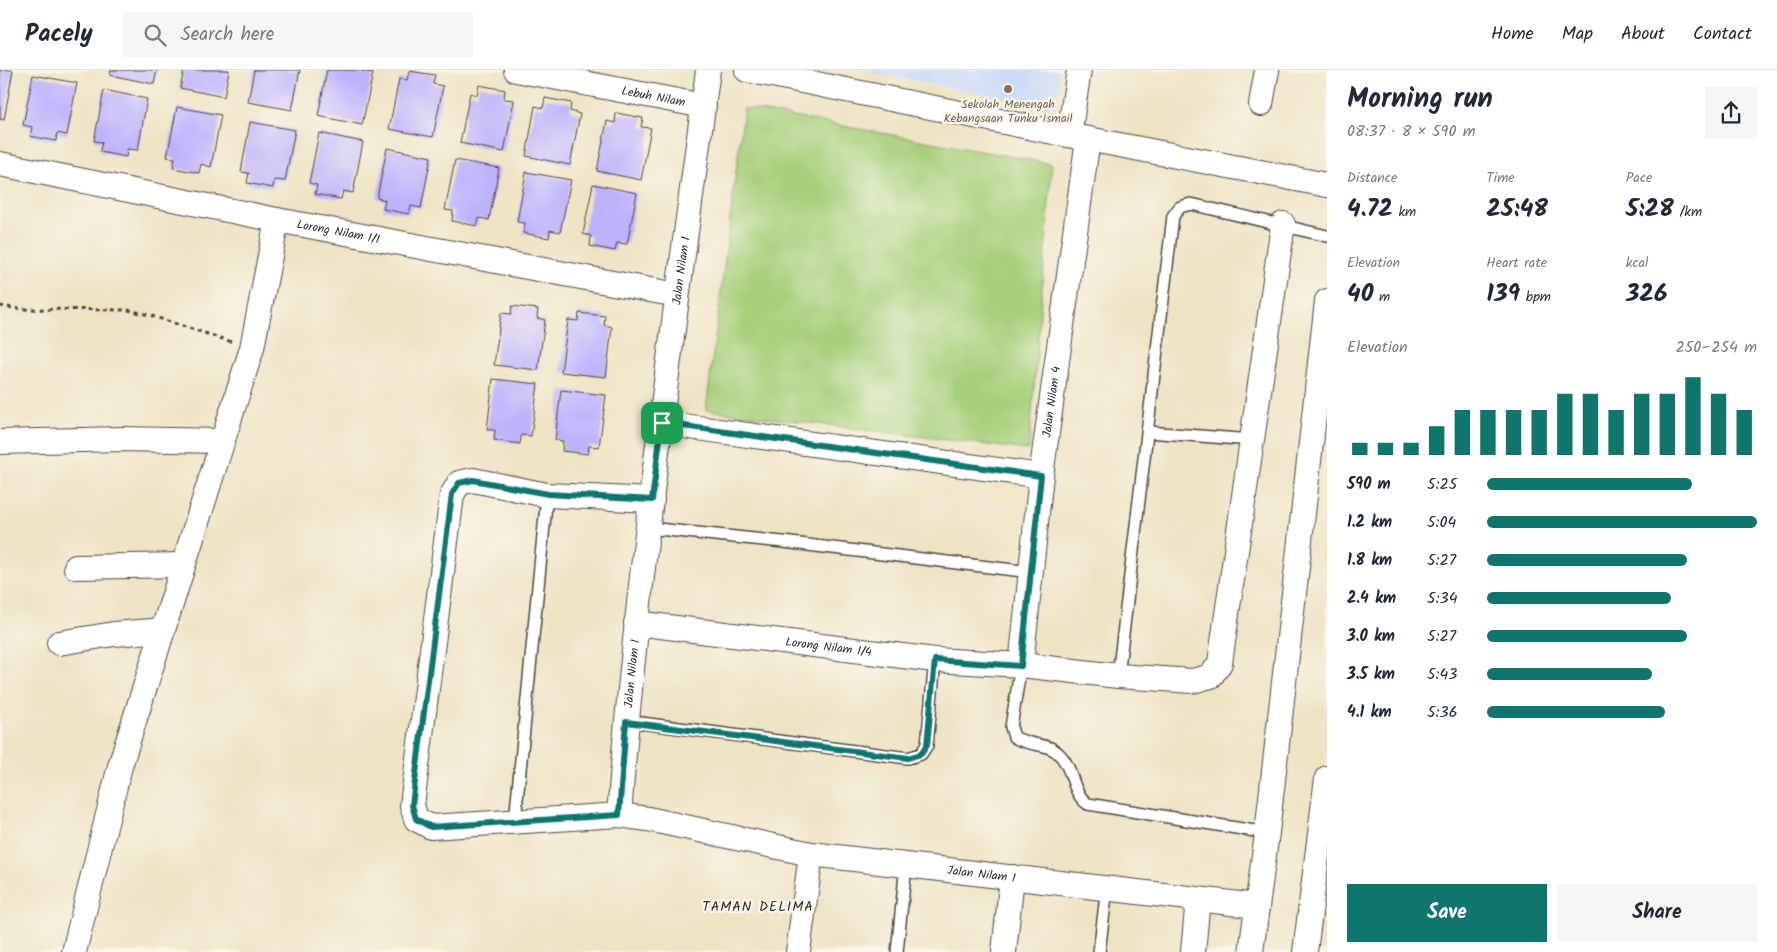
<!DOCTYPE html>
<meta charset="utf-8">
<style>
:root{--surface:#fff;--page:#f6f6f7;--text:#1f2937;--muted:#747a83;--line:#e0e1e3;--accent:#0f766e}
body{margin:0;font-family:Kalam,sans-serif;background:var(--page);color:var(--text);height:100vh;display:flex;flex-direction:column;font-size:19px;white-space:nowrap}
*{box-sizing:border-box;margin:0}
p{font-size:16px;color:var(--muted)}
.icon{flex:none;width:28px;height:28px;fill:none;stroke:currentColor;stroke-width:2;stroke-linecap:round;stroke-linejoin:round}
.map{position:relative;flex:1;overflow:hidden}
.panel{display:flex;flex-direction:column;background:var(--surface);width:450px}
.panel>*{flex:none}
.pin{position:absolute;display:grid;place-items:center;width:42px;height:42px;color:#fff;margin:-21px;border-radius:10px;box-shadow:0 2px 8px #0006}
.round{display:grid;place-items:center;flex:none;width:52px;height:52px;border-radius:0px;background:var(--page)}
.head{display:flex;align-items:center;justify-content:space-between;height:85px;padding:0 20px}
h1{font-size:28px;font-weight:700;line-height:38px}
.stats{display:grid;grid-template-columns:repeat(3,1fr);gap:8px;height:85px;padding:5px 20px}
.stats div{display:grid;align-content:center}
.stats b{font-size:25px;font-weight:700}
.stats small{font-size:14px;font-weight:400}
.stats p{font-size:14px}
.chart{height:140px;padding:10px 20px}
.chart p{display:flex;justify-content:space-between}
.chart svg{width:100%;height:90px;margin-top:5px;stroke:var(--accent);stroke-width:6}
.action{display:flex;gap:10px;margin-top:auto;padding:10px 20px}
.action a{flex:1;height:58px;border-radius:0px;background:var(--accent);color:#fff;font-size:20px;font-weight:700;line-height:58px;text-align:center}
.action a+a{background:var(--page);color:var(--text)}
ul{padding:0 20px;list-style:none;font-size:16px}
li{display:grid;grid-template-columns:80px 60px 1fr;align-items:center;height:38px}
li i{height:12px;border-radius:6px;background:var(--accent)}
header{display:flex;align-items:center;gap:30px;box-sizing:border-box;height:70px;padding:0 25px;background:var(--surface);border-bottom:1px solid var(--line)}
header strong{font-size:24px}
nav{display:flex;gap:28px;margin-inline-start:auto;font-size:18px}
.search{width:350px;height:45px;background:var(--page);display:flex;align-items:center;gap:12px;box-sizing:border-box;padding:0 18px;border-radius:0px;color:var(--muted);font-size:19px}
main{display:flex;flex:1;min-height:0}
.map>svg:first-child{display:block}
.built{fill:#ccdbf9}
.green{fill:#a7d07b;stroke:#697e53}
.building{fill:#beb2fd}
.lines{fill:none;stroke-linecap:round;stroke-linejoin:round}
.lane-casing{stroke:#484742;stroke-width:14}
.street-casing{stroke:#484742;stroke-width:26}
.path{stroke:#484742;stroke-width:3;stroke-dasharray:4 4;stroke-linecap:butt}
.lane{stroke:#fff;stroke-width:11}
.street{stroke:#fff;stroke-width:24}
.route-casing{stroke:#fff;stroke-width:10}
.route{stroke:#0f766e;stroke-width:6}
.education-dot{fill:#8d6e63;stroke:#fbf7ec;stroke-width:2}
.labels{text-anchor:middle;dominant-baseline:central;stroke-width:4.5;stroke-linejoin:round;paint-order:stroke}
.street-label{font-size:12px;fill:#2b2b2b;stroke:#fbf7ec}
.education-label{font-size:12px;fill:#785e54;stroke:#fbf7ec}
.neighbourhood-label{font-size:14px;letter-spacing:1px;fill:#2b2b2b;stroke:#fbf7ec}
</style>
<header>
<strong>Pacely</strong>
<div class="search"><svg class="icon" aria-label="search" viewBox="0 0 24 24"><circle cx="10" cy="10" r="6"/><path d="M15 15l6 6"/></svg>Search here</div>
<nav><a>Home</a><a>Map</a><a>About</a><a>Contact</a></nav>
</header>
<main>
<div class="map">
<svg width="1327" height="882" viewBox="0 0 1327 882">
<rect width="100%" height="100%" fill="#fbf7ec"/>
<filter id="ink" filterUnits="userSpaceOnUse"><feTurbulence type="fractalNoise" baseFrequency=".02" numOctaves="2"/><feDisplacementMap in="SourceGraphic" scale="10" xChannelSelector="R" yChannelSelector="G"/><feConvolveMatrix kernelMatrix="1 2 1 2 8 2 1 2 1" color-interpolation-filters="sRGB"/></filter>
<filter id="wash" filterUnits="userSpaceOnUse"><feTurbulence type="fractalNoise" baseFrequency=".0096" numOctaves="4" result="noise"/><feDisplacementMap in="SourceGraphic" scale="20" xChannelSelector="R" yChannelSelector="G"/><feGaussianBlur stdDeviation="1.12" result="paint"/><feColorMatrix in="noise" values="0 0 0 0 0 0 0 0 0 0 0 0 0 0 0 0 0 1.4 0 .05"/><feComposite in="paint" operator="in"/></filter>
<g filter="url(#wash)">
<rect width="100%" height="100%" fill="#efe3c4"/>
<path class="built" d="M859 0H1060L1056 38Z"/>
<path class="green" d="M744 38 1052 94 1029 380 706 340Z"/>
<g id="blocks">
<path class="building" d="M0 0H13L4 50 0 49Z
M111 0H157L154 14 110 5Z
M184 0H229L224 27 180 18Z
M254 0H300L292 40 248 32Z
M327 0H363L362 1 373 3 362 55 318 46Z
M409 1 435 5 433 14 443 16 433 67 389 59 399 9 407 10Z
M33 5 77 13 67 65 57 63 56 71 30 66 32 57 23 55Z
M479 15 505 20 504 29 514 30 504 82 460 73 470 23 477 25Z
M104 20 147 29 138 80 127 79 126 87 100 82 102 72 94 71Z
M545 28 571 33 570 41 580 44 570 95 526 86 535 36 543 38Z
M177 37 221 45 211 97 201 94 199 103 173 98 175 88 167 87Z
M616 43 643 48 641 57 651 58 641 110 597 101 607 51 615 53Z
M250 52 295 60 285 111 274 110 273 118 247 113 249 103 241 102Z
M319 63 363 72 353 123 343 121 341 129 315 124 317 115 309 113Z
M387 78 431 87 421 138 411 136 409 144 383 139 385 130 377 128Z
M455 90 499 98 489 150 479 148 477 156 452 151 453 141 445 140Z
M526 102 571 110 560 162 550 160 549 168 523 163 525 153 517 152Z
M593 114 637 123 627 174 617 173 615 181 590 176 591 166 583 164Z
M512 236 538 239 537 248 545 250 538 300 494 295 501 243 511 244Z
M579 243 605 246 604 255 612 257 606 307 561 302 568 250 578 251Z
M493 309 538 314 531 366 521 365 520 374 494 370 495 360H487Z
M561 320 606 325 599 377 589 376 588 384 562 381 563 371 555 370Z"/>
</g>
</g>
<g filter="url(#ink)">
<use href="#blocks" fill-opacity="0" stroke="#484742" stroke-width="1"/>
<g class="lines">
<g class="lane-casing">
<path id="lane" d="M1148 362 1252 370
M648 458 783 472 1030 502
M1021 595 1011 657 1014 667C1030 677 1049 672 1060 685 1074 699 1071 723 1088 734L1267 763
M1118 606 1173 146 1180 137 1191 134 1327 166
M626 651 908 688 921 684 927 675 935 590
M515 751 547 425
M897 882 906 795
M1099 882 1107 818"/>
</g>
<g class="street-casing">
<g id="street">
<path id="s1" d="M516 0 704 36"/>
<path d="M747 0 1088 69 1327 115"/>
<path d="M1261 34 1267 0"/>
<path d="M1069 65 1079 0"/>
<path id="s2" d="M0 94 277 150 677 225"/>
<path d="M662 353 1041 406"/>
<path d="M0 372 121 369 222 371"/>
<path id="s3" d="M652 430 547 425 473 410 459 413 452 425 412 735 416 749 431 757 619 745 648 749 811 784 1257 836"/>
<path d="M76 497 183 495"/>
<path id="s4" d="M636 553 935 590 1021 595 1118 606 1193 611 1211 606 1220 593 1283 154"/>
<path d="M59 573 114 564 163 560"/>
<path id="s5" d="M1021 595 1041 406 1088 69"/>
<path id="s6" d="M619 745C638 495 675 248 708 0"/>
<path d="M74 882 120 696 252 278 277 150"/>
<path d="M798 882 811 784"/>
<path d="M1004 882 1012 807"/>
<path d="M1193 882 1198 829"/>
<path d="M1251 882 1267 763 1327 231"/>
<path d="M1305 882 1327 708"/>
</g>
</g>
<path class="path" d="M0 236 21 239 128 240 149 245 232 272"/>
<use href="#lane" class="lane"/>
<use href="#street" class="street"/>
</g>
</g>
<g class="lines" filter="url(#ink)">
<g class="route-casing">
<path id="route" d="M662 353 1041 406 1021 596 935 590 927 675 921 684 908 688 626 652 619 745 431 757 416 749 412 735 452 424 459 413 473 410 548 424 652 430Z"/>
</g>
<use href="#route" class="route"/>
</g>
<circle class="education-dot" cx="1008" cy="19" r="5"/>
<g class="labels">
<g class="street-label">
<text stroke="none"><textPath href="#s1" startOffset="140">Lebuh Nilam</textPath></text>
<text stroke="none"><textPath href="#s2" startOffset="345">Lorong Nilam 1/1</textPath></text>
<text stroke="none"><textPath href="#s6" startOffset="548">Jalan Nilam 1</textPath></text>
<text stroke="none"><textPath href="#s5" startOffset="265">Jalan Nilam 4</textPath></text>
<text stroke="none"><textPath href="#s4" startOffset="194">Lorong Nilam 1/4</textPath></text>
<text stroke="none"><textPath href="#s6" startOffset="142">Jalan Nilam 1</textPath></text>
<text stroke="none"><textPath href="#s3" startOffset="1109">Jalan Nilam 1</textPath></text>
</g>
<g class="education-label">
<text x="1008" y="34">Sekolah Menengah<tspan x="1008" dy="14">Kebangsaan Tunku Ismail</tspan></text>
</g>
<g class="neighbourhood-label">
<text x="758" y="837">TAMAN DELIMA</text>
</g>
</g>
</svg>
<div class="pin" style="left:662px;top:353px;background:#1e9e55"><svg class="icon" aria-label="arrive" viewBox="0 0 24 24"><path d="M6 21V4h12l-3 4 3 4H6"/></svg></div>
</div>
<section class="panel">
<div class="head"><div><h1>Morning run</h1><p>08:37 · 8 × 590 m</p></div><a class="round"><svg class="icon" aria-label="share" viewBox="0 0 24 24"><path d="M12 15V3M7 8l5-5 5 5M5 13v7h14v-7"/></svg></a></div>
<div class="stats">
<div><p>Distance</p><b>4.72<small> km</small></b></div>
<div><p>Time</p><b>25:48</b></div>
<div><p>Pace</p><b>5:28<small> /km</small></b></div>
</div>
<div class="stats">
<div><p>Elevation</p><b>40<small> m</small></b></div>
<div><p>Heart rate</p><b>139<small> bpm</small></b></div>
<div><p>kcal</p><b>326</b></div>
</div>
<div class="chart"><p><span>Elevation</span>250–254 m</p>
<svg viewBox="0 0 160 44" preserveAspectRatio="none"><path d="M5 44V38M15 44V38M25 44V38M35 44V30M45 44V22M55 44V22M65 44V22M75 44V22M85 44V14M95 44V14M105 44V22M115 44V14M125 44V14M135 44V6M145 44V14M155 44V22"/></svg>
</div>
<ul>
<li><b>590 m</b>5:25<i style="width:76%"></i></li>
<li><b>1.2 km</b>5:04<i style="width:100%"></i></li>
<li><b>1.8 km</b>5:27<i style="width:74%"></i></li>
<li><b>2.4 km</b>5:34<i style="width:68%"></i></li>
<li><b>3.0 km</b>5:27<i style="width:74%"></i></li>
<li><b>3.5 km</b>5:43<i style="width:61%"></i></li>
<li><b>4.1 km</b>5:36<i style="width:66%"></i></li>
</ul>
<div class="action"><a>Save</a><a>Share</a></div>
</section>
</main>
